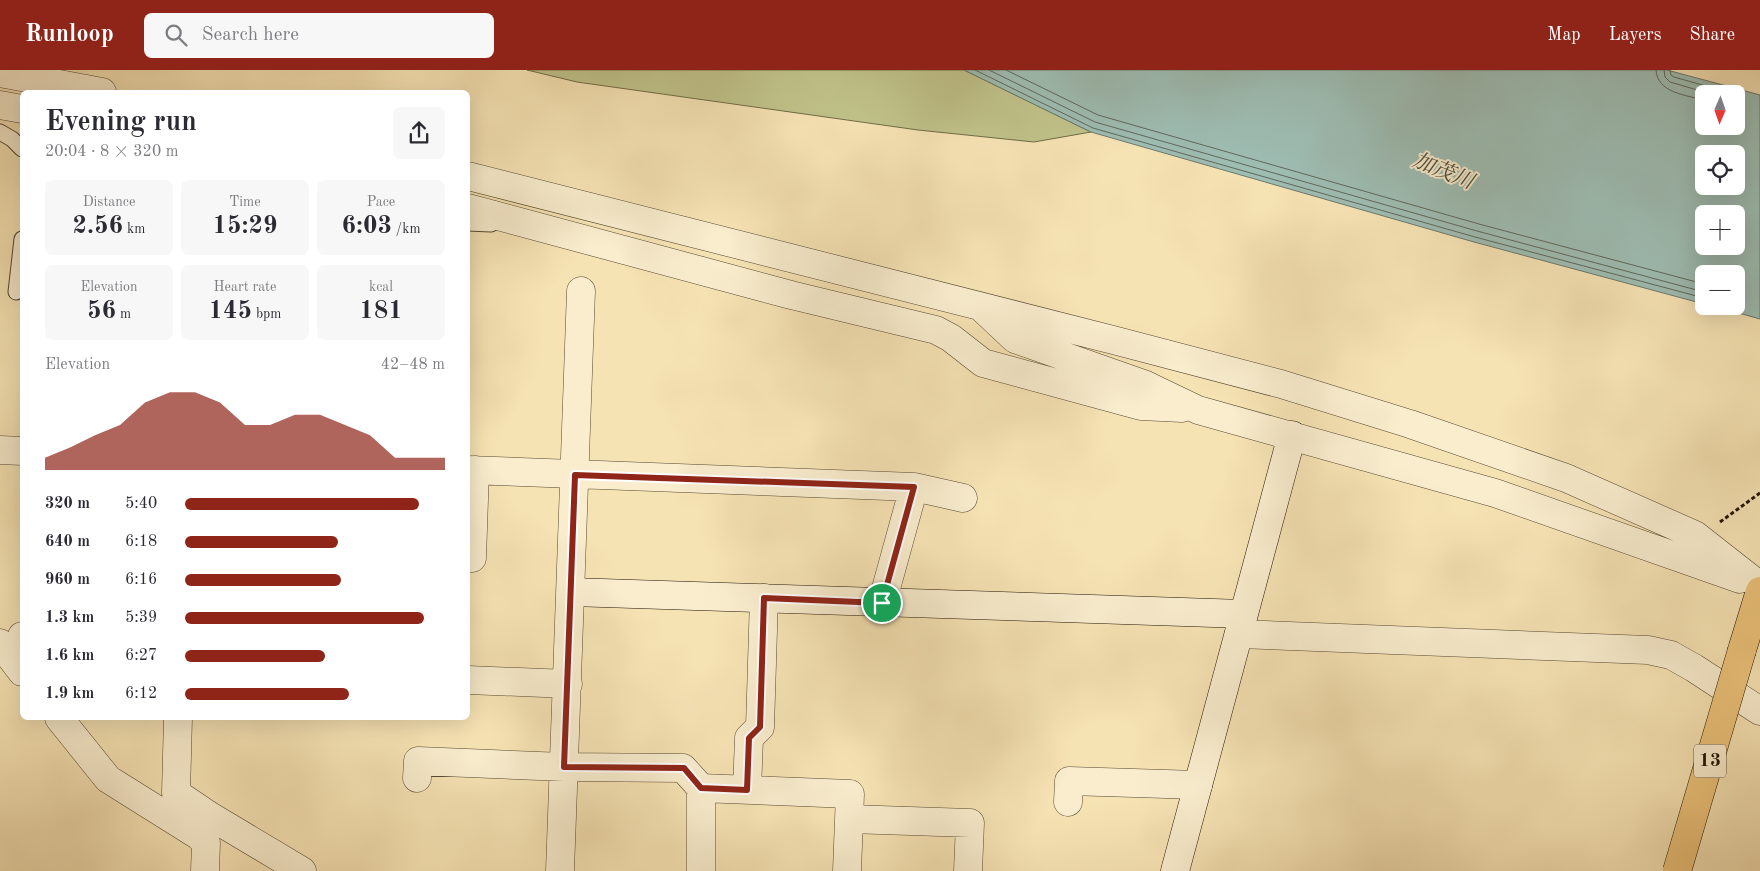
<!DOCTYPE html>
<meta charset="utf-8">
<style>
:root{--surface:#fff;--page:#f7f7f7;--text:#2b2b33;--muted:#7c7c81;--accent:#8f2418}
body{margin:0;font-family:"Old Standard TT","Noto Serif JP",serif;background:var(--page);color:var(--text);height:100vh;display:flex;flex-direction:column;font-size:19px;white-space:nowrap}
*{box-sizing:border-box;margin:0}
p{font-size:16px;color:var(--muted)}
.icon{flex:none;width:28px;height:28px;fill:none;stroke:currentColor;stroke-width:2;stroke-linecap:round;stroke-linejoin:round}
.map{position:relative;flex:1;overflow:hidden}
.sheet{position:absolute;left:20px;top:20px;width:450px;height:630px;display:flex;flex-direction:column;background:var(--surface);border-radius:8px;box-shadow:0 5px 20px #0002}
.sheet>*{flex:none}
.needle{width:32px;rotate:182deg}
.tools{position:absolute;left:1695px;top:15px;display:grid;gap:10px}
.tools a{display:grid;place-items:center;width:50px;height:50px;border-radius:8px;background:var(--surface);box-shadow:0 5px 20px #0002;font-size:25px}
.pin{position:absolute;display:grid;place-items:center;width:42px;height:42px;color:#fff;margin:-21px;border:2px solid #fff;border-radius:50%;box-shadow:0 1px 5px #0007}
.round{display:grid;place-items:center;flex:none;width:52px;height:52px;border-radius:8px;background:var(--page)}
.head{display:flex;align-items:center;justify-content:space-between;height:85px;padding:0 25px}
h1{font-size:28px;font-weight:700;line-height:38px}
.figures{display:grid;grid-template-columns:repeat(3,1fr);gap:8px;height:85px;padding:5px 25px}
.figures div{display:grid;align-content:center;border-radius:8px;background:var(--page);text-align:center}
.figures b{font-size:25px;font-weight:700}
.figures small{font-size:14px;font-weight:400}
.figures p{font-size:14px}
.chart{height:140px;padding:10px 25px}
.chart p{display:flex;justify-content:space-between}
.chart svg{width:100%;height:90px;margin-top:5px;fill:var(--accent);opacity:.7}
ul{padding:0 25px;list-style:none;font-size:16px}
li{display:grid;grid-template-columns:80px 60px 1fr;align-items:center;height:38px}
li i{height:12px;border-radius:6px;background:var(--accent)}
header{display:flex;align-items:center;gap:30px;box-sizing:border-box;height:70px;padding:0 25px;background:var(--accent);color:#fff}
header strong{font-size:24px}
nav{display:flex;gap:28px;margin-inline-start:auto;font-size:18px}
.search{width:350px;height:45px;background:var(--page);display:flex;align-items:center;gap:12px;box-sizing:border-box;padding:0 18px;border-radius:8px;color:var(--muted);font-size:19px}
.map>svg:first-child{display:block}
.green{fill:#c0c38a;stroke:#706c47}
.water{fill:#9ebdb3;stroke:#6c796d;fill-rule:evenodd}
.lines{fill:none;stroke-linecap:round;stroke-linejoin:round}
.shore{stroke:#60685c;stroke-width:1}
.lane-casing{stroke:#564830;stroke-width:17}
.street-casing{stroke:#564830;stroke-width:29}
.secondary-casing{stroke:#211404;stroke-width:29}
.primary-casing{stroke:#211404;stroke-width:29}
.path{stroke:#211404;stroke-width:3;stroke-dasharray:4 2.5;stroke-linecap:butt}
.lane{stroke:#f9edce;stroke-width:15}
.street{stroke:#f9edce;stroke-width:28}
.secondary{stroke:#f9edce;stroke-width:28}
.primary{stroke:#ebc27a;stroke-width:28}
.primary-bridge-casing{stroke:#211404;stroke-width:29;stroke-linecap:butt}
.primary-bridge{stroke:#ebc27a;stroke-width:28}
.route-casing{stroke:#fff;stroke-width:10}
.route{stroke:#8f2418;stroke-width:6}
.labels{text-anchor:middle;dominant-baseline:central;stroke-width:4;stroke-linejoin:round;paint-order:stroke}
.shield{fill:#f9edce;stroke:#625541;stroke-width:1}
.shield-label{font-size:19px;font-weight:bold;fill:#211404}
.water-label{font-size:21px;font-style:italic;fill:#4d4f41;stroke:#f9edce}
</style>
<header>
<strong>Runloop</strong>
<div class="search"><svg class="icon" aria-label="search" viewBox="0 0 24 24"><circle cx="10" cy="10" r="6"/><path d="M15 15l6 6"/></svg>Search here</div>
<nav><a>Map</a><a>Layers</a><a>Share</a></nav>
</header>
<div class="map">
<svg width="1760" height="801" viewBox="0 0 1760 801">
<rect width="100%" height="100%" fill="#f6e3b4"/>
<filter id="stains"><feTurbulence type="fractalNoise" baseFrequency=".004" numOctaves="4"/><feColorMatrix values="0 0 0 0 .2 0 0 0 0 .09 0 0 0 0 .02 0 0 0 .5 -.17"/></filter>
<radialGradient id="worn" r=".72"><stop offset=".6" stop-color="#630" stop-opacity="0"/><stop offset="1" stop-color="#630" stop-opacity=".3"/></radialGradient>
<path class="green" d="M527 0H964L1091 62 1034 72 918 60 577 12Z"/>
<path class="water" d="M964 0H1667L1760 25V249L1714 236H1736V204H1704V234L1474 172 1091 62ZM1704 24H1736V56H1704ZM1704 84H1736V116H1704ZM1704 144H1736V176H1704Z"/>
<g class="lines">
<path class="shore" d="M975 0 1093 58 1475 167 1704 228
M989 0 1095 52 1477 161 1704 222
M1006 0 1098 45 1479 154 1704 214
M1656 0C1657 23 1686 25 1704 30
M1664 0 1665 7 1670 12 1711 24
M1670 0 1671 5 1674 7 1734 24"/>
<g class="lane-casing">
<path id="lane" d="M0 62 12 69 22 79
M468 153 491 154
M16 222 22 169"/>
</g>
<g class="street-casing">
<path id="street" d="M0 3 102 22
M0 35 22 39
M468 106 1117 271 1281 314 1410 354 1566 408 1695 465 1760 516
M468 138 791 225 936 260 951 268 983 293 1141 336 1182 338
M982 238 1015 269 1146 315 1198 340 1495 423 1740 509
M0 380 22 381
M468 400 914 417 963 428
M472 488 475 400
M882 533 914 417
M1239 564 1648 580 1671 585 1694 598 1760 641
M0 573 22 602
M8 583 21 570 22 566
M468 610 568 614
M59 648 108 709 199 766
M178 648 176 723 210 746 302 801
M417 708 418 691 564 697 683 698 701 718 850 724 847 801
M747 720 749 668 760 657 764 528
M1068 732 1069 711 1198 715
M849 749 970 753 968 801
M205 801 206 773 199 766 207 751
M560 801 581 221
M701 801V718"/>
</g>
<g class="secondary-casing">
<path id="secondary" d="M571 522 1244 544
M1175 801 1292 365"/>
</g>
<g class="primary-casing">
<path id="primary" d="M1742 580 1760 521"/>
</g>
<path class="path" d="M1720 452 1760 423"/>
<use href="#lane" class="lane"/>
<use href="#street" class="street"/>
<use href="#secondary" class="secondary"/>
<use href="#primary" class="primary"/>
<g class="primary-bridge-casing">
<path id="primary-bridge" d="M1677 801 1742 580"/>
</g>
<use href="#primary-bridge" class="primary-bridge"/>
</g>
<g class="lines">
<g class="route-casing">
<path id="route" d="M575 405 914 417 882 533 764 528 760 657 749 668 747 720 701 718 684 698 564 697Z"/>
</g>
<use href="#route" class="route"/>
</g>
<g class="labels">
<rect class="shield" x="1694" y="674.5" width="32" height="33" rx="4"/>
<g class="shield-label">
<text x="1710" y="691">13</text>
</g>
<g class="water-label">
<text transform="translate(1443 102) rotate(22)">加茂川</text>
</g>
</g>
<rect width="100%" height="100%" filter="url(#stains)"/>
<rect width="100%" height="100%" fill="url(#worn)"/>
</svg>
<div class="tools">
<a><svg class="needle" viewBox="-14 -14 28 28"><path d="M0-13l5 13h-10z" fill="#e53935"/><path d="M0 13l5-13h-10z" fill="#7c7c81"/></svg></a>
<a><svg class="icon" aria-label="locate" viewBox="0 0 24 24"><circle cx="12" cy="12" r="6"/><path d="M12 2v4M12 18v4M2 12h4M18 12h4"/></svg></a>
<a>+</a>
<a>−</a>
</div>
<div class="pin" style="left:882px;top:533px;background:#1e9e55"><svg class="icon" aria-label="arrive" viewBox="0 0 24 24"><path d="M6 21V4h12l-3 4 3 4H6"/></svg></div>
<section class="sheet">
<div class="head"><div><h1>Evening run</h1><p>20:04 · 8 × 320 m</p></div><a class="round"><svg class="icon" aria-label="share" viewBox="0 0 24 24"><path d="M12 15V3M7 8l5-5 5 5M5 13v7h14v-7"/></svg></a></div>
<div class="figures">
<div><p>Distance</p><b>2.56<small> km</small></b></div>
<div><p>Time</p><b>15:29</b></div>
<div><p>Pace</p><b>6:03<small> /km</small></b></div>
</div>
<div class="figures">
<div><p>Elevation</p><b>56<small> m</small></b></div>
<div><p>Heart rate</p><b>145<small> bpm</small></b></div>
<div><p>kcal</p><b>181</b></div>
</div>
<div class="chart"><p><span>Elevation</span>42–48 m</p>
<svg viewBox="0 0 160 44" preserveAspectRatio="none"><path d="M0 44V38L10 33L20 27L30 22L40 11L50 6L60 6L70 11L80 22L90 22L100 17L110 17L120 22L130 27L140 38L150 38L160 38V44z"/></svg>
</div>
<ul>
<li><b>320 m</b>5:40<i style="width:90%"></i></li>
<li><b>640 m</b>6:18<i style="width:59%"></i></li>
<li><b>960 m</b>6:16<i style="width:60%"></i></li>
<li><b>1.3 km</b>5:39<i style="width:92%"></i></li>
<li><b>1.6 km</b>6:27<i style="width:54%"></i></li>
<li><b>1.9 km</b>6:12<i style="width:63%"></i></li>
</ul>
</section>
</div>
